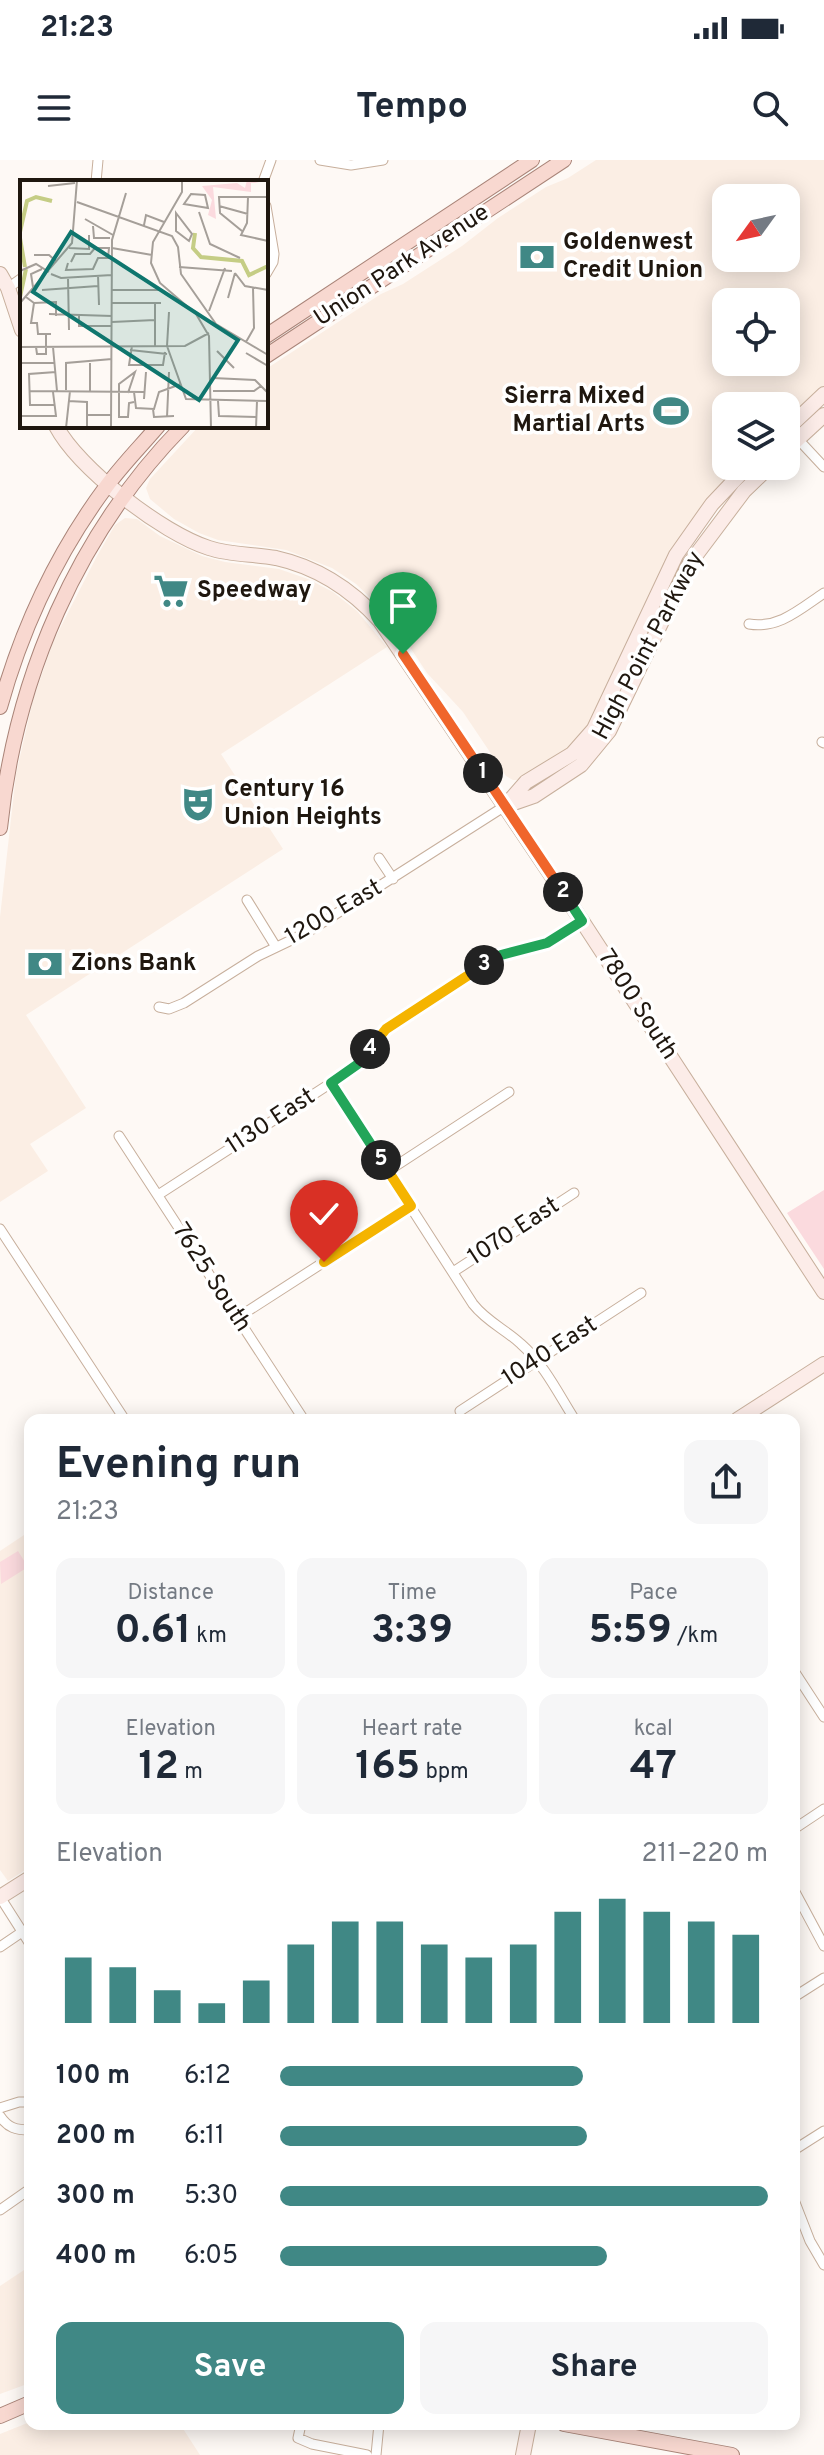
<!DOCTYPE html>
<meta charset="utf-8">
<style>
:root{--surface:#fff;--page:#f6f6f7;--text:#1f2937;--muted:#747a83;--accent:#408885}
body{margin:0;font-family:Overpass,sans-serif;background:var(--page);color:var(--text);height:100vh;display:flex;flex-direction:column;font-size:30px;white-space:nowrap}
*{box-sizing:border-box;margin:0}
p{font-size:26px;color:var(--muted)}
.icon{flex:none;width:44px;height:44px;fill:none;stroke:currentColor;stroke-width:2;stroke-linecap:round;stroke-linejoin:round}
.map{position:relative;flex:1;overflow:hidden}
.panel{position:absolute;left:24px;top:1254px;width:776px;height:1016px;display:flex;flex-direction:column;background:var(--surface);border-radius:16px;box-shadow:0 4px 20px #0003}
.panel>*{flex:none}
.needle{width:52px;rotate:237deg}
.buttons{position:absolute;left:712px;top:24px;display:grid;gap:16px}
.buttons a{display:grid;place-items:center;width:88px;height:88px;border-radius:16px;background:var(--surface);box-shadow:0 4px 20px #0003;font-size:40px}
.pin{position:absolute;display:grid;place-items:center;width:68px;height:68px;color:#fff;margin:-82px -34px;border-radius:50% 50% 50% 0;rotate:-45deg;box-shadow:0 0 8px #0007}
.pin .icon{rotate:45deg}
.km{position:absolute;width:40px;height:40px;margin:-20px;border-radius:50%;background:#222;color:#fff;font-size:22px;line-height:40px;text-align:center}
.round{display:grid;place-items:center;flex:none;width:84px;height:84px;border-radius:16px;background:var(--page)}
.overview{display:flex;align-items:center;justify-content:space-between;height:136px;padding:0 32px}
h1{font-size:44px;font-weight:700;line-height:60px}
.stats{display:grid;grid-template-columns:repeat(3,1fr);gap:12px;height:136px;padding:8px 32px}
.stats div{display:grid;align-content:center;border-radius:16px;background:var(--page);text-align:center}
.stats b{font-size:40px;font-weight:700}
.stats small{font-size:22px;font-weight:400}
.stats p{font-size:22px}
.chart{height:224px;padding:16px 32px}
.chart p{display:flex;justify-content:space-between}
.chart svg{width:100%;height:144px;margin-top:8px;stroke:var(--accent);stroke-width:6}
.action{display:flex;gap:16px;margin-top:auto;padding:16px 32px}
.action a{flex:1;height:92px;border-radius:16px;background:var(--accent);color:#fff;font-size:32px;font-weight:700;line-height:92px;text-align:center}
.action a+a{background:var(--page);color:var(--text)}
ul{padding:0 32px;list-style:none;font-size:26px}
li{display:grid;grid-template-columns:128px 96px 1fr;align-items:center;height:60px}
li i{height:20px;border-radius:10px;background:var(--accent)}
.status{display:flex;justify-content:space-between;align-items:center;height:56px;padding:0 40px;background:var(--surface);direction:ltr}
.status svg{height:22px;fill:currentColor}
header{display:flex;justify-content:space-between;align-items:center;height:104px;padding:0 32px;background:var(--surface);font-size:36px;font-weight:700}
.map>svg:first-child{display:block}
.built{fill:#fbeee4;fill-rule:evenodd}
.green{fill:#fbdade}
.lines{fill:none;stroke-linecap:round;stroke-linejoin:round}
.street-casing{stroke:#c7af9c;stroke-width:11}
.secondary-casing{stroke:#c7af9c;stroke-width:16}
.primary-casing{stroke:#a98478;stroke-width:16}
.street{stroke:#fff;stroke-width:9}
.secondary{stroke:#fcece8;stroke-width:14}
.primary{stroke:#f8d8d0;stroke-width:14}
.split-1-casing{stroke:#fff;stroke-width:16}
.split-2-casing{stroke:#fff;stroke-width:16}
.split-3-casing{stroke:#fff;stroke-width:16}
.split-4-casing{stroke:#fff;stroke-width:16}
.split-5-casing{stroke:#fff;stroke-width:16}
.split-6-casing{stroke:#fff;stroke-width:16}
.split-1{stroke:#f0652b;stroke-width:10}
.split-2{stroke:#f0652b;stroke-width:10}
.split-3{stroke:#22a559;stroke-width:10}
.split-4{stroke:#f5b400;stroke-width:10}
.split-5{stroke:#22a559;stroke-width:10}
.split-6{stroke:#f5b400;stroke-width:10}
.labels{text-anchor:middle;dominant-baseline:central;stroke-width:7;stroke-linejoin:round;paint-order:stroke}
.poi-label{font-size:24px;font-weight:bold;fill:#1f170f;stroke:#fff;text-anchor:start}
.street-label{font-size:24px;fill:#1f170f;stroke:#fff}
.inset-river{fill:none;stroke:#c5cd85;stroke-width:4}
.inset-road{fill:none;stroke:#a59f99;stroke-width:2}
.view{fill:#0f766e;fill-opacity:0.15;stroke:#0f766e;stroke-width:4}
.inset-edge{fill:none;stroke:#1f170f;stroke-width:4}
</style>
<div class="status"><b>21:23</b><svg viewBox="0 0 49 12"><path d="M0 12V9h3v3zM5 12V6h3v6zM10 12V3h3v9zM15 12V0h3v12zM26 1h20v11H26zM47 4h2v5h-2z"/></svg></div>
<header><svg class="icon" aria-label="menu" viewBox="0 0 24 24"><path d="M4 6h16M4 12h16M4 18h16"/></svg>Tempo<svg class="icon" aria-label="search" viewBox="0 0 24 24"><circle cx="10" cy="10" r="6"/><path d="M15 15l6 6"/></svg></header>
<div class="map">
<svg width="824" height="2295" viewBox="0 0 824 2295">
<rect width="100%" height="100%" fill="#fef9f5"/>
<path class="built" d="M596 0H824V226L786 262V246H726V306H740L661 412 588 568 567 589 521 620H513L506 616 463 552 427 513 390 457 356 424 332 408 286 390 218 380 199 373 174 359 150 339 146 328 150 319 199 266H266V209L381 134 403 124 462 86 498 58 546 27 568 18ZM726 38H786V98H726ZM726 142H786V202H726Z
M125 358 137 359 160 376 202 396 225 402 279 409 308 419 333 432 357 451 387 487 221 594 283 689 26 855 86 948 30 984 48 1011 0 1042V757L16 614 33 540 53 482 97 396 115 365Z
M30 1371V1707L8 1721 0 1710V1391Z
M30 2106V2223L0 2234V2126Z
M30 2262 180 2264 200 2295H0V2274Z"/>
<path class="green" d="M824 1030V1109L787 1053Z
M18 1391 28 1407 1 1424 0 1402Z"/>
<g class="lines">
<g class="street-casing">
<path id="street" d="M320 0 351 5 383 0
M96 22 98 0
M263 22 271 0
M266 46 274 94 273 102 266 114
M8 128 22 118
M796 277 824 307
M749 464C779 469 800 449 824 433
M822 582 824 583
M379 698 393 719
M247 740 276 787
M159 847 169 849 184 843 258 796 306 773 505 646
M331 923 473 1144C487 1162 505 1169 521 1184 544 1204 559 1235 575 1260
M119 976 304 1260
M388 1011 509 932
M158 1035 345 914 358 904 386 869 493 800 509 792 547 783 582 761
M0 1069 125 1260
M453 1112 574 1033
M237 1158 411 1046
M460 1251 641 1133
M794 1511 824 1557
M794 1669 824 1649
M794 1730 824 1786
M0 1737 30 1784
M0 1787 22 1772
M794 1837 824 1818
M0 1948 19 1942H30
M0 1956C8 1968 16 1970 30 1970
M794 1990 824 1971
M794 2040 810 2081 824 2105
M0 2050 30 2029
M301 2264 298 2278 312 2284 367 2295
M376 2295 379 2264"/>
</g>
<g class="secondary-casing">
<path id="secondary" d="M0 114 8 128 22 170
M56 266C79 309 162 373 209 388 230 395 253 394 276 398 317 407 352 430 380 461L582 761 824 1132
M786 270 824 234
M786 290 824 255
M505 646 534 636 581 605 609 571 690 403 744 331 770 306
M505 646 526 622 572 594 594 569 676 395 712 344 748 306
M737 1260 824 1204
M0 1737 30 1718
M523 2295 529 2264"/>
</g>
<g class="primary-casing">
<path id="primary" d="M266 176 532 0
M266 196 564 0
M0 547C22 468 57 393 106 327 122 305 141 286 158 266
M0 668C15 519 77 374 183 266
M0 2256 30 2243
M564 2264 732 2295"/>
</g>
<use href="#street" class="street"/>
<use href="#secondary" class="secondary"/>
<use href="#primary" class="primary"/>
</g>
<g class="lines">
<g class="split-1-casing">
<path id="split-1" d="M403 494 483 613"/>
</g>
<g class="split-2-casing">
<path id="split-2" d="M483 613 563 732"/>
</g>
<g class="split-3-casing">
<path id="split-3" d="M484 805 501 795 547 783 582 761 563 732"/>
</g>
<g class="split-4-casing">
<path id="split-4" d="M370 889 386 869 484 805"/>
</g>
<g class="split-5-casing">
<path id="split-5" d="M370 889 358 904 331 923 381 1000"/>
</g>
<g class="split-6-casing">
<path id="split-6" d="M324 1102 411 1046 381 1000"/>
</g>
<use href="#split-1" class="split-1"/>
<use href="#split-2" class="split-2"/>
<use href="#split-3" class="split-3"/>
<use href="#split-4" class="split-4"/>
<use href="#split-5" class="split-5"/>
<use href="#split-6" class="split-6"/>
</g>
<defs>
<g id="bank-bare" transform="scale(2.76)"><path d="M-6-4H6V4H-6ZM0-2.3a2.3 2.3 0 1 0 0 4.6a2.3 2.3 0 1 0 0-4.6Z" fill="#408885" stroke="#fff" stroke-width="2.5" paint-order="stroke"/></g>
<g id="stadium-bare" transform="scale(2.76)"><path d="M0-5a6.5 5 0 1 0 0 10a6.5 5 0 1 0 0-10ZM-3.5-1.8h7v3.6h-7Z" fill="#408885" stroke="#fff" stroke-width="2.5" paint-order="stroke"/></g>
<g id="supermarket-bare" transform="scale(2.76)"><path d="M-6-5.5h2.5l.6 2H6L4.5 2H-2.5L-4.4-4H-6ZM-1.5 3.2a1.3 1.3 0 1 0 .1 0ZM3 3.2a1.3 1.3 0 1 0 .1 0Z" fill="#408885" stroke="#fff" stroke-width="2.5" paint-order="stroke"/></g>
<g id="theatre-bare" transform="scale(2.76)"><path d="M-5-5.5Q0-4 5-5.5V0Q5 5 0 6Q-5 5-5 0ZM-3.3-2.5H-1v1.5H-3.3ZM1-2.5H3.3v1.5H1ZM-2.8 1Q0 5.5 2.8 1Z" fill="#408885" stroke="#fff" stroke-width="2.5" paint-order="stroke"/></g>
</defs>
<g fill-rule="evenodd">
<use href="#bank-bare" x="537" y="97"/>
<use href="#stadium-bare" x="671" y="251"/>
<use href="#supermarket-bare" x="171" y="431"/>
<use href="#theatre-bare" x="198" y="644"/>
<use href="#bank-bare" x="45" y="804"/>
</g>
<g class="labels">
<g class="poi-label">
<text x="563" y="83">Goldenwest<tspan x="563" dy="28">Credit Union</tspan></text>
<text x="645" y="237" text-anchor="end">Sierra Mixed<tspan x="645" dy="28">Martial Arts</tspan></text>
<text x="197" y="431">Speedway</text>
<text x="224" y="630">Century 16<tspan x="224" dy="28">Union Heights</tspan></text>
<text x="71" y="804">Zions Bank</text>
</g>
<g class="street-label">
<text transform="translate(402 106) rotate(-33)">Union Park Avenue</text>
<text transform="translate(649 486) rotate(-62)">High Point Parkway</text>
<text transform="translate(334 753) rotate(-30)">1200 East</text>
<text transform="translate(637 845) rotate(57)">7800 South</text>
<text transform="translate(271 962) rotate(-33)">1130 East</text>
<text transform="translate(514 1072) rotate(-33)">1070 East</text>
<text transform="translate(211 1118) rotate(57)">7625 South</text>
<text transform="translate(550 1192) rotate(-33)">1040 East</text>
</g>
</g>
<g transform="translate(20 20)">
<rect width="248" height="248" fill="#fef9f5"/>
<path d="M227 0 239 3H231V12L193 7 196 39 188 35 192 20 182 6 217 3 225 8Z" fill="#fbdade"/>
<path class="inset-river" d="M0 52 7 21 16 17 32 21M175 53 173 68 181 77 222 81 229 95 248 86M0 58 5 87M0 117 6 89"/>
<path class="inset-road" d="M162 0V12L133 62 131 83 140 103 176 134 189 156 191 248M28 6 55 3M171 14 185 15 188 28 164 24ZM228 17 227 43 221 55 248 61M57 22 152 56 158 67 161 94 196 144 248 175M199 26 228 34M179 32 190 64 220 78M156 33 172 54 169 61 156 51ZM65 39 93 55M124 45 126 35 144 42M73 46 74 58H90M222 51 200 33 199 17H248M49 68 69 69V55M92 68 132 75M14 75H29L37 82M51 82 55 74H70L75 68H89L88 78M48 83 46 90 73 89 78 78H92M159 87 212 91M0 91 16 84 29 92M215 93 225 106 248 110M31 94 41 98 92 95M78 95 79 125M48 98 49 150M13 107 11 94 22 89M22 110 78 106M92 110H141M6 117 14 123 36 122V136M208 118 215 93M0 123 52 63 57 0M14 123 11 143H17L18 154H31M92 123H141M189 131 205 88M29 134 92 136M59 136V146H92M92 142 135 140M226 162 234 148 233 108M112 166 109 185H143L145 172M135 166V123M147 166 166 219 248 221M147 166 149 132M0 167 165 166 189 153M16 167 17 174H26V155M33 167 37 211M110 170 147 174M197 171 214 188M226 173 248 186M0 183H35M193 198 235 200 247 212V248M46 210V183L92 179M10 211 125 212M193 211H234L241 206M70 212V183M114 212 116 228 134 229 139 212 161 204M108 213 115 192 99 204V237H108L109 223 114 222M124 219 126 192M48 221 67 222V248M198 221 199 236 237 237M35 225H10L9 194 36 192M133 229 134 237 154 236M67 235H92M0 236H36L33 212M147 237 149 192M46 248 50 211M91 248 92 60 106 13M198 248H236L237 221"/>
<path class="view" d="M51 52 218 160 179 220 13 112Z"/>
<rect width="248" height="248" class="inset-edge"/>
</g>
</svg>
<div class="buttons">
<a><svg class="needle" viewBox="-14 -14 28 28"><path d="M0-13l5 13h-10z" fill="#e53935"/><path d="M0 13l5-13h-10z" fill="#747a83"/></svg></a>
<a><svg class="icon" aria-label="locate" viewBox="0 0 24 24"><circle cx="12" cy="12" r="6"/><path d="M12 2v4M12 18v4M2 12h4M18 12h4"/></svg></a>
<a><svg class="icon" aria-label="layers" viewBox="0 0 24 24"><path d="M12 4l9 5-9 5-9-5zM3 14l9 5 9-5"/></svg></a>
</div>
<div class="pin" style="left:403px;top:494px;background:#1e9e55"><svg class="icon" aria-label="arrive" viewBox="0 0 24 24"><path d="M6 21V4h12l-3 4 3 4H6"/></svg></div>
<div class="pin" style="left:324px;top:1102px;background:#d93025"><svg class="icon" aria-label="check" viewBox="0 0 24 24"><path d="M5 12l5 5 9-10"/></svg></div>
<b class="km" style="left:483px;top:613px">1</b>
<b class="km" style="left:563px;top:732px">2</b>
<b class="km" style="left:484px;top:805px">3</b>
<b class="km" style="left:370px;top:889px">4</b>
<b class="km" style="left:381px;top:1000px">5</b>
<section class="panel">
<div class="overview"><div><h1>Evening run</h1><p>21:23</p></div><a class="round"><svg class="icon" aria-label="share" viewBox="0 0 24 24"><path d="M12 15V3M7 8l5-5 5 5M5 13v7h14v-7"/></svg></a></div>
<div class="stats">
<div><p>Distance</p><b>0.61<small> km</small></b></div>
<div><p>Time</p><b>3:39</b></div>
<div><p>Pace</p><b>5:59<small> /km</small></b></div>
</div>
<div class="stats">
<div><p>Elevation</p><b>12<small> m</small></b></div>
<div><p>Heart rate</p><b>165<small> bpm</small></b></div>
<div><p>kcal</p><b>47</b></div>
</div>
<div class="chart"><p><span>Elevation</span>211–220 m</p>
<svg viewBox="0 0 160 44" preserveAspectRatio="none"><path d="M5 44V24M15 44V27M25 44V34M35 44V38M45 44V31M55 44V20M65 44V13M75 44V13M85 44V20M95 44V24M105 44V20M115 44V10M125 44V6M135 44V10M145 44V13M155 44V17"/></svg>
</div>
<ul>
<li><b>100 m</b>6:12<i style="width:62%"></i></li>
<li><b>200 m</b>6:11<i style="width:63%"></i></li>
<li><b>300 m</b>5:30<i style="width:100%"></i></li>
<li><b>400 m</b>6:05<i style="width:67%"></i></li>
</ul>
<div class="action"><a>Save</a><a>Share</a></div>
</section>
</div>
